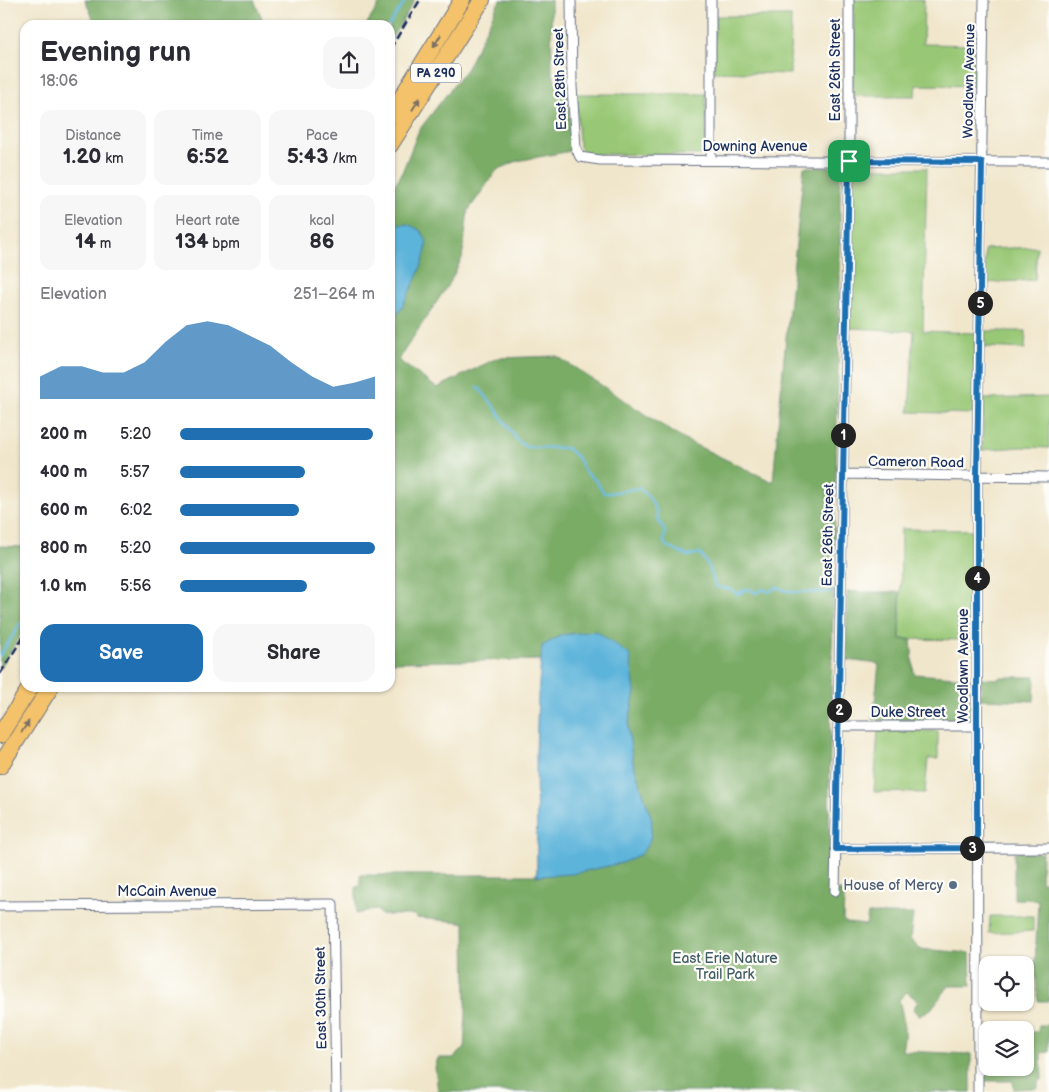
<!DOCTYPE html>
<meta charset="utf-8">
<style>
:root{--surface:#fff;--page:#f7f7f7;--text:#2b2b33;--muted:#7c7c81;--accent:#1f6fb2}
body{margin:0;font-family:"Balsamiq Sans",sans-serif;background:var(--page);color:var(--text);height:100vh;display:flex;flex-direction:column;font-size:19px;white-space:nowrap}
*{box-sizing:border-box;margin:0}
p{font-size:16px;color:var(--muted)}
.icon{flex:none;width:28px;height:28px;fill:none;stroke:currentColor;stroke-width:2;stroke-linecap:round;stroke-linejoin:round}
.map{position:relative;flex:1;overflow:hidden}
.panel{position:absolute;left:20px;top:20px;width:375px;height:672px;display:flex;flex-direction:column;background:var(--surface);border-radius:15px;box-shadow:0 1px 4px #0004}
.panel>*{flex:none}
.tools{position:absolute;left:979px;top:956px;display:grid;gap:10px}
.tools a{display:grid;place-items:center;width:55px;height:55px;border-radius:10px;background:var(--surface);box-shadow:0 1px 4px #0004;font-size:25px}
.pin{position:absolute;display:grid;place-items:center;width:42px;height:42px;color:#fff;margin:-21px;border-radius:10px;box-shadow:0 2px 8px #0006}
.km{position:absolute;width:25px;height:25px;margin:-12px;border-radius:50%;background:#222;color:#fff;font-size:14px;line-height:25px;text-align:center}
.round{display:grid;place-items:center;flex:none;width:52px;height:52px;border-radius:15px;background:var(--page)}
.head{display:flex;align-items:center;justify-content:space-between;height:85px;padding:0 20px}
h1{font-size:28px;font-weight:700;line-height:38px}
.metrics{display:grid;grid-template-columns:repeat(3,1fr);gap:8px;height:85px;padding:5px 20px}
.metrics div{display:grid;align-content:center;border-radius:12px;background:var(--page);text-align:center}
.metrics b{font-size:21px;font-weight:700}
.metrics small{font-size:14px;font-weight:400}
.metrics p{font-size:14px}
.chart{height:140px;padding:10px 20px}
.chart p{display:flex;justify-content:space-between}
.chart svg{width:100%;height:90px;margin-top:5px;fill:var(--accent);opacity:.7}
.primary-button{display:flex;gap:10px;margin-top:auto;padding:10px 20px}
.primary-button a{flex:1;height:58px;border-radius:15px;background:var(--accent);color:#fff;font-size:20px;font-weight:700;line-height:58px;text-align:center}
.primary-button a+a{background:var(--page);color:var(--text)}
ul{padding:0 20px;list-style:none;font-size:16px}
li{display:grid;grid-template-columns:80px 60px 1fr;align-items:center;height:38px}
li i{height:12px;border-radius:6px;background:var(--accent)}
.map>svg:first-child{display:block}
.green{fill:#98c775;stroke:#5a7b6a}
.forest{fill:#7aac66;stroke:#4a6e62}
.water{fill:#5db4da;stroke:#3c729c}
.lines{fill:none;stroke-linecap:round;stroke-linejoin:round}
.stream{stroke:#5db4da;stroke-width:2.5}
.street-casing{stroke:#666f84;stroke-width:11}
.highway-casing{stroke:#666f84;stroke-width:18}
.street{stroke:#fff;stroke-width:9}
.highway{stroke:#f3c26a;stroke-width:16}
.rail{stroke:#1b2f5e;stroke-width:2.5;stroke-dasharray:8 4;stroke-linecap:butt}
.oneway{fill:#7c7163}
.route-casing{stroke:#fff;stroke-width:10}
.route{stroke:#1f6fb2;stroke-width:6}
.service-dot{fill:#5c6f8a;stroke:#fdfcf7;stroke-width:2}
.labels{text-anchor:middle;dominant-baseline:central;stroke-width:4.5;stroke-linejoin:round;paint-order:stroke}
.shield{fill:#fdfcf7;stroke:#5f6c8c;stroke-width:1}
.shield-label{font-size:12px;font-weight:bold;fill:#1b2f5e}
.street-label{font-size:14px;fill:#1b2f5e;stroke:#fdfcf7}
.service-label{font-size:14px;fill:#4e5e75;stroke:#fdfcf7;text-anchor:end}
.park-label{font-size:14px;fill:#405d65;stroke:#fdfcf7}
</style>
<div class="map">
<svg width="1049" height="1092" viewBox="0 0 1049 1092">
<rect width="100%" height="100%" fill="#fdfcf7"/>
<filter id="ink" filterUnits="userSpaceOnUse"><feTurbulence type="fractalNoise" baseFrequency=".02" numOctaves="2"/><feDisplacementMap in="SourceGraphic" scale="10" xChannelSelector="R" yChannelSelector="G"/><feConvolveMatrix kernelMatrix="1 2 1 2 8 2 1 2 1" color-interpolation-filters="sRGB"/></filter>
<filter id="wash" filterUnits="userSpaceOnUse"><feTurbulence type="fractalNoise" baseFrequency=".0096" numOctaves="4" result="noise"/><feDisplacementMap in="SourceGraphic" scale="20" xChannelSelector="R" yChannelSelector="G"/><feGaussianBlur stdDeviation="1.12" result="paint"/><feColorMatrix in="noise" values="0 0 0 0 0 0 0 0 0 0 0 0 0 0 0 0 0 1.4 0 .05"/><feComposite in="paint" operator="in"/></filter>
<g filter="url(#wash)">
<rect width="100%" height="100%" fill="#f0e6cb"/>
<path class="green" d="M854 0H924L923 44 979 45 978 86 916 85 915 96H853Z
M715 16H791L790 74 714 72Z
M576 94H706V150L703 155 588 154 583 151 579 145Z
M861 168H927L923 331 975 333 973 414 909 412 914 331 850 328 853 175 857 169Z
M1037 247 1035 280 985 283V249Z
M985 331H1026L1025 349 985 347Z
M1049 397V448L1021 447 982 450 984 399Z
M901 529 972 530 971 640 900 639Z
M878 731H938V759H928L925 793 874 792Z
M990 916H1033V931L989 933Z"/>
<path class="forest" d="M85 0H254L265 25H96Z
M382 0H415L390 41V25H366Z
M500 0H551L552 72 556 81 568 88 571 151 517 161 497 170 468 211 462 258 450 282 398 360 437 388 497 358 557 356 683 439 773 482 784 357 804 167H835L840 170V279L829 794 830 891H842L844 897 843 920 847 923 866 925 868 914H913L910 939 920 949 970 953 971 986H949L931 1009 919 1016 913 1009 918 1001 907 992 899 1000C904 1018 906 1033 902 1051L971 1054V1092H438L435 1067 438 1058H453L464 1049 466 1014 465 924 461 922 417 918 414 915H381L376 909 356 914V887L360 886V875H537L541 660 390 662V192L401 175 419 130 467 68Z
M0 546 25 547V628L0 668Z
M847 592H900V639L911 640 914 674 970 678V721L873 720 879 664 846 660Z
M1000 677H1035L1034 701 981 699V678L999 679Z
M1014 852 1042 853 1041 882H1049V1001H1038L1035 965 1038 900 1014 899Z
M1039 1025H1049V1052L1041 1053 1042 1080H1038V1088L1014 1089 1013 1081H982V1035L987 1034 988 1068H1025V1032H1038Z"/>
<path class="water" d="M405 224C414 226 423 230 426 240 431 255 400 313 390 326V230L397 225Z
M596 631 630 655 635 691 628 728 633 762 652 820 650 841 641 854 622 863 572 874 537 876 536 751 538 695 542 646 562 635Z"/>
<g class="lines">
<path class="stream" d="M389 25 406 0
M478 387 494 406 517 440 526 447 567 448 577 457 585 472 595 480 604 493H610L639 488 649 497 657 512V518L665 531 664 543 668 547 688 556 700 553 709 567 716 587 730 589 737 594 748 589 757 593 762 589 769 592 776 587 790 592H831
M0 655 25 617"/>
</g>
</g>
<g filter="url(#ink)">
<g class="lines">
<g class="street-casing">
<path id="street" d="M571 0 572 86 576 148 580 157 600 160 1049 162
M711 160V0
M842 474 1049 477
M839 726H977
M836 849 1049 848
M835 891 849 161V0
M0 906 333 904 336 1092
M978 1092 977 476 984 0"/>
</g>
<g class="highway-casing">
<path id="highway" d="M390 116 462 0
M390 145 482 0
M0 735 30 688
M0 766 50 688"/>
</g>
<use href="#street" class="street"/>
<use href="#highway" class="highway"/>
<path class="rail" d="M390 49 420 0
M0 674 25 634"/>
</g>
<defs><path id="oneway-solid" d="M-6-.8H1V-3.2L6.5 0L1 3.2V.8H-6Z" transform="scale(1.25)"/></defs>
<g class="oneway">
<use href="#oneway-solid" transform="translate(437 41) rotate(122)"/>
<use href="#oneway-solid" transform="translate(416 104) rotate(-58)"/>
<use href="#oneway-solid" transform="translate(25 727) rotate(-57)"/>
</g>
</g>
<g class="lines" filter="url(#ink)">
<g class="route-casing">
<path id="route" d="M849 161 982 162 977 476V848L836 849Z"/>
</g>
<use href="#route" class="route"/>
</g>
<circle class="service-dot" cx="953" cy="885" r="5"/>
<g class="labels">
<rect class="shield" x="411" y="63.5" width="50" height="19" rx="4"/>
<g class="shield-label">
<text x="436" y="73">PA 290</text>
</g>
<g class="street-label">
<text transform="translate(835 70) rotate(-90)">East 26th Street</text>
<text transform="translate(560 79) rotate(-92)">East 28th Street</text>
<text transform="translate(969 81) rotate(-89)">Woodlawn Avenue</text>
<text x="755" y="146">Downing Avenue</text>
<text transform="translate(916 462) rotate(1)">Cameron Road</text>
<text transform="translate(828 535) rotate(-89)">East 26th Street</text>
<text transform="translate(963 666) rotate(-90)">Woodlawn Avenue</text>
<text x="908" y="712">Duke Street</text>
<text x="167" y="891">McCain Avenue</text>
<text transform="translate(321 998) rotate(-91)">East 30th Street</text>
</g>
<g class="service-label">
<text x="943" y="885">House of Mercy</text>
</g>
<g class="park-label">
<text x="725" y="958">East Erie Nature<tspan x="725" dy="16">Trail Park</tspan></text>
</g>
</g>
</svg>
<div class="tools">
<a><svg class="icon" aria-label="locate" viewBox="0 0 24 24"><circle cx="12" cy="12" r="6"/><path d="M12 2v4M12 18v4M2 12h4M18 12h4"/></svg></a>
<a><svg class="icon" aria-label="layers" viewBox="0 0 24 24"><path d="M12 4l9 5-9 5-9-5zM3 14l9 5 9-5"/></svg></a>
</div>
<div class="pin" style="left:849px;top:161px;background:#1e9e55"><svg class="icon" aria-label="arrive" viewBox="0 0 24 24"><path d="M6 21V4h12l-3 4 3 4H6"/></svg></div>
<b class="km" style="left:843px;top:435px">1</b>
<b class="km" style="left:839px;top:710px">2</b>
<b class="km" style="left:972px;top:848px">3</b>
<b class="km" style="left:977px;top:578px">4</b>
<b class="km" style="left:980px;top:303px">5</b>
<section class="panel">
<div class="head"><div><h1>Evening run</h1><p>18:06</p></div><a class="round"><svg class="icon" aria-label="share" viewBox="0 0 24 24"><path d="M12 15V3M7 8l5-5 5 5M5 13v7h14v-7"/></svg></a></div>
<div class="metrics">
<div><p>Distance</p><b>1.20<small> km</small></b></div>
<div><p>Time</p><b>6:52</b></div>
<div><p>Pace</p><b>5:43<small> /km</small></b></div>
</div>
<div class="metrics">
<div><p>Elevation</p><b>14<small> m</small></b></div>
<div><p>Heart rate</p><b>134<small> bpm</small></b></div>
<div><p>kcal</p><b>86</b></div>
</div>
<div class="chart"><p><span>Elevation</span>251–264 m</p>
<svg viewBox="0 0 160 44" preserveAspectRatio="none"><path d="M0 44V33L10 28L20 28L30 31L40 31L50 26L60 16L70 8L80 6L90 8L100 13L110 18L120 26L130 33L140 38L150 36L160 33V44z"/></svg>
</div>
<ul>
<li><b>200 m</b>5:20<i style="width:99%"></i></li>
<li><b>400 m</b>5:57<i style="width:64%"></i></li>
<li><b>600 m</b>6:02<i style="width:61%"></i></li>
<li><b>800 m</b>5:20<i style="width:100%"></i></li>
<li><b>1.0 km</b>5:56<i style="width:65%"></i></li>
</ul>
<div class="primary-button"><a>Save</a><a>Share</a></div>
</section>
</div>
